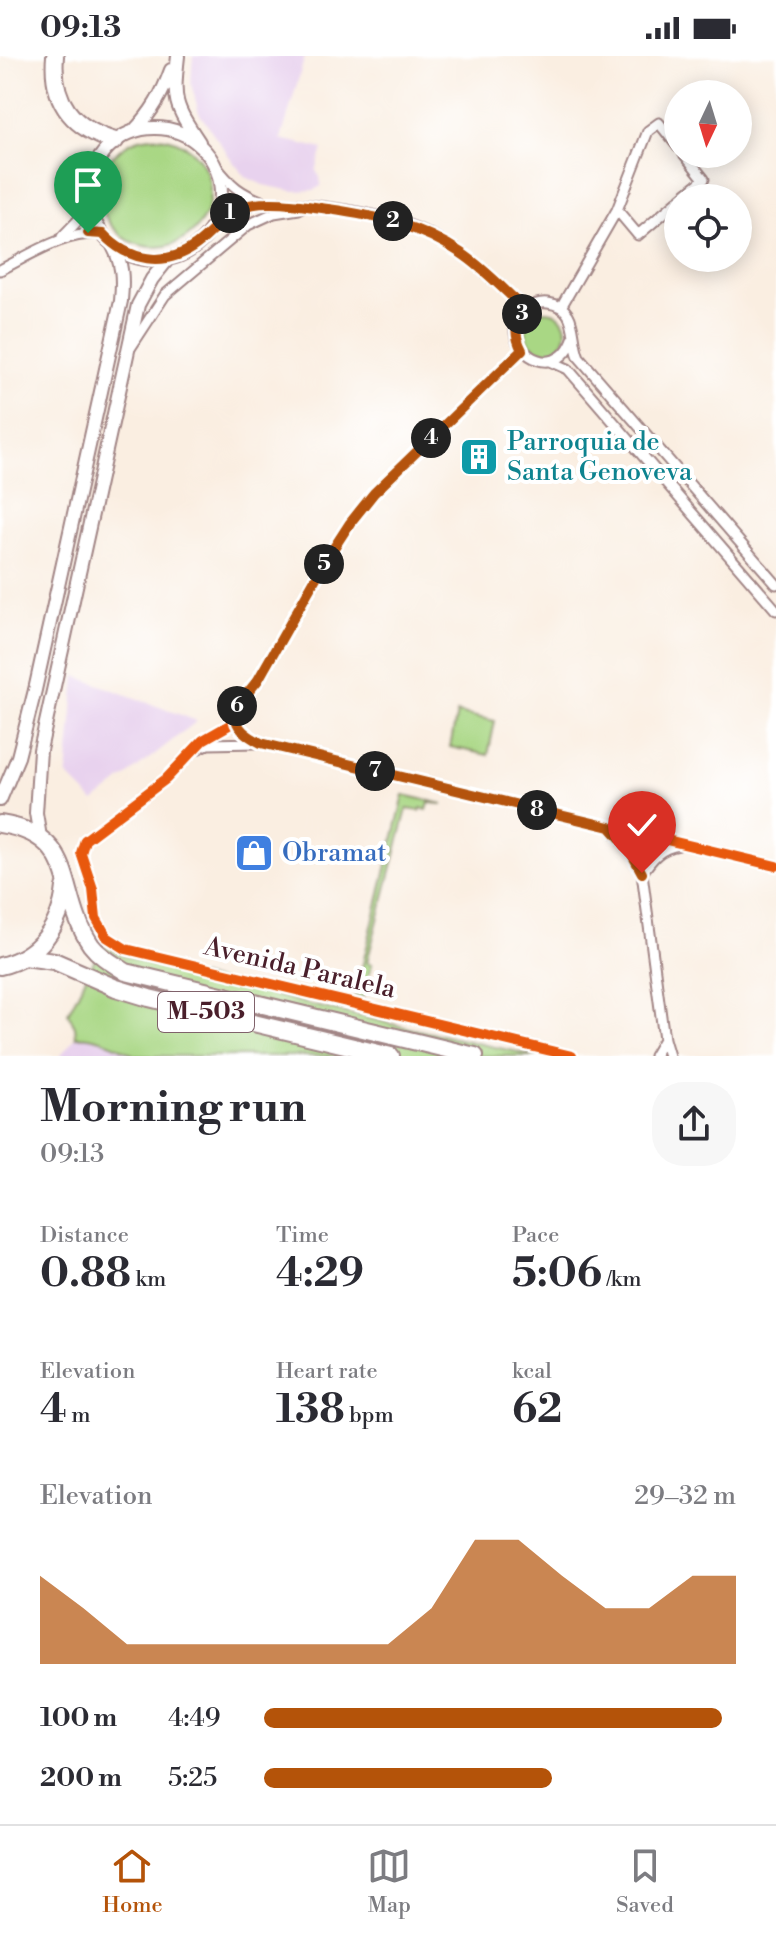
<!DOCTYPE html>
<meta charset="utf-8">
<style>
:root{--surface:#fff;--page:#f7f7f7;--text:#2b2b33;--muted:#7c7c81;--line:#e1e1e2;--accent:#b45309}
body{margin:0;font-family:"Libre Bodoni",serif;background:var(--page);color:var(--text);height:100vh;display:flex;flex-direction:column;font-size:30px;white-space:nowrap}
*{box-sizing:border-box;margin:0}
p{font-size:26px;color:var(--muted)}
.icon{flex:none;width:44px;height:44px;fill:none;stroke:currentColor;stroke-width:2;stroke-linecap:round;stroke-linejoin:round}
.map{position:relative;height:1000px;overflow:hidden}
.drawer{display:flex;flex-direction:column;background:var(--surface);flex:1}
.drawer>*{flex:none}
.needle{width:52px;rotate:184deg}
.fabs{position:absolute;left:664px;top:24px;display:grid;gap:16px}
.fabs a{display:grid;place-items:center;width:88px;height:88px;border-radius:50%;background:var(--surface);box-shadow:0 4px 20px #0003;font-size:40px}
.pin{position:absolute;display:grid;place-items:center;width:68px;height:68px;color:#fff;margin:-82px -34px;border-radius:50% 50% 50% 0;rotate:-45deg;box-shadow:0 0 8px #0007}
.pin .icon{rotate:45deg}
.km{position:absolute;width:40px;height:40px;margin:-20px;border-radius:50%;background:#222;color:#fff;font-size:22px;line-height:40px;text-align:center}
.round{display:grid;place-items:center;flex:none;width:84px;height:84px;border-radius:32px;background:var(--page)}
.head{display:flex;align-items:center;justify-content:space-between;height:136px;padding:0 40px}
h1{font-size:44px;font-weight:800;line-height:60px}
.figures{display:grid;grid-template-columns:repeat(3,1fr);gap:12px;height:136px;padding:8px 40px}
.figures div{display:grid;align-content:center}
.figures b{font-size:40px;font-weight:800}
.figures small{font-size:22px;font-weight:400}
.figures p{font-size:22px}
.chart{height:224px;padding:16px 40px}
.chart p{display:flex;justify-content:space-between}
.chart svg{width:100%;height:144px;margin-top:8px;fill:var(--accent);opacity:.7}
ul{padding:0 40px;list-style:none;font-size:26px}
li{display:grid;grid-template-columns:128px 96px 1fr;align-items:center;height:60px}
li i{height:20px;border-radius:10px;background:var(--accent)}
.status{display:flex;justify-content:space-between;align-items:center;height:56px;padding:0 40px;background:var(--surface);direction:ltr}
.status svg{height:22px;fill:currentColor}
.dock{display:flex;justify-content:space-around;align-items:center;height:112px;border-top:2px solid var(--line);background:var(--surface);font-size:22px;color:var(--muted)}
.dock a{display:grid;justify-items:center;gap:4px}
.dock .active{color:var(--accent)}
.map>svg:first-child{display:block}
.built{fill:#e8d2ee}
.green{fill:#a9d784;stroke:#7a7b58;stroke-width:2}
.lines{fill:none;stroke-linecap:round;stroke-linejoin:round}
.street-casing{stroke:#a28686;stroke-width:13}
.secondary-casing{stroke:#a28686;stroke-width:16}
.highway-casing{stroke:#a28686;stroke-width:20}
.street{stroke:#fff;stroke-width:9}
.secondary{stroke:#fff;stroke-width:12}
.highway{stroke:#fff;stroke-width:16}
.cycleway-casing{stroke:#fff;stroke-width:15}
.cycleway{stroke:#e8590c;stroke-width:10}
.route-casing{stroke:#fff;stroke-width:16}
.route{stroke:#b45309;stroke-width:10}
.labels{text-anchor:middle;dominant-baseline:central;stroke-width:8;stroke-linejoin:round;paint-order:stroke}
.shield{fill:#fff;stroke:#80626b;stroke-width:2}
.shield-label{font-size:24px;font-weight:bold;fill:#4a1f2b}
.culture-label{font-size:26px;fill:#0d838f;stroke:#fff;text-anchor:start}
.shop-label{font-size:26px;fill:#366cbe;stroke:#fff;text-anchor:start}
.street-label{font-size:26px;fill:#4a1f2b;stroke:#fff}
</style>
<div class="status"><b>09:13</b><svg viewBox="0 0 49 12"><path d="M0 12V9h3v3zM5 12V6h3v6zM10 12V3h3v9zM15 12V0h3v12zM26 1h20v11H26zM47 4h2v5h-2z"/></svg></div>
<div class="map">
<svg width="776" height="1000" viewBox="0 0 776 1000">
<rect width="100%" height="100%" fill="#fff"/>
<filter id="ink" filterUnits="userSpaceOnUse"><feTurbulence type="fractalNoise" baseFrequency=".0125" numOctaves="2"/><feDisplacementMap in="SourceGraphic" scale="16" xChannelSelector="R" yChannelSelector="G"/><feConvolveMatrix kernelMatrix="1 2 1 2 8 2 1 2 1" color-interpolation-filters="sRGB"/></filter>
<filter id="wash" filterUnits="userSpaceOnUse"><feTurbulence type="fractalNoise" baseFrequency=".006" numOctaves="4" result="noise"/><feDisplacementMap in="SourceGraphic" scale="32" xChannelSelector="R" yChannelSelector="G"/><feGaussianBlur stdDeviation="1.8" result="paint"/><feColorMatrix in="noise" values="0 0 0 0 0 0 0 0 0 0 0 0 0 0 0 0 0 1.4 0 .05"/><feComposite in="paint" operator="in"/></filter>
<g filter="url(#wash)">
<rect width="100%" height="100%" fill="#faeee1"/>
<path class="built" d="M193 0H305L281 83 323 93 316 115 320 121 321 130 314 134 293 135 263 129 246 121 234 107 199 57 191 27Z
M76 620 197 665 94 746 67 719Z
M82 980 107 987 136 1000H60L76 981Z"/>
<path class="green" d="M100 136a55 55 0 1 1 110 0a55 55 0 1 1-110 0Z
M526 275a20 20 0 1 1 40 0a20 20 0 1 1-40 0Z
M457 657 495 665 488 699 450 691Z
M404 739 443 748 429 747 427 754 421 752 420 755 407 753 367 906 372 908 363 942 355 940Z
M102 889C141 911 185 916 229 928 331 955 433 978 537 1000H136C120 991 95 978 76 981L75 970 68 957Z"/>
</g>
<g filter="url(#ink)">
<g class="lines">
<g class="street-casing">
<path id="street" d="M215 109C230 129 241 138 264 146
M681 142 704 123 684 98
M617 154 638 179 678 145
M212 173C223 163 232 154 247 150 287 141 386 157 423 175 436 181 449 189 461 197 484 212 505 235 526 254
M62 181 90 152
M0 214C32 198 65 175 103 178
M561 251 617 154 648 75 659 67 678 91
M574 280C556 336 490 285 525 254 531 249 540 246 548 247 579 251 570 280 579 301L776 528
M131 291 165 239 248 169 274 157 299 153
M522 294 374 437 350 467 326 504 258 624C236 650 221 668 261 687L776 810
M550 305 568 313 776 554
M236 661 231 668 203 684 166 723 85 784 81 797 93 833 96 862 107 881 126 893 572 1000
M197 693 208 688 257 687
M611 772 628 791 642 817 664 983 669 1000
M642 817C652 802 660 792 679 789
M654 1000 664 983"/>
</g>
<g class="secondary-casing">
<path id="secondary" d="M178 0C173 45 174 48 199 86
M89 138a66 66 0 1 1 132 0a66 66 0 1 1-132 0Z
M134 75C152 56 162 39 171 14
M0 744 18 701 35 634 121 245C123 223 123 208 112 188
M40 781 36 757 40 694 138 249 152 223 168 203"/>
</g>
<g class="highway-casing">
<path id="highway" d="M55 0C51 46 72 72 115 85
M0 768C81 780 56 838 91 889 100 901 114 908 126 916L475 1000
M25 901 54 905 116 932 149 942 391 1000
M0 910C39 901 61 870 65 831"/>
</g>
<use href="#street" class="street"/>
<use href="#secondary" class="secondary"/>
<use href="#highway" class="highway"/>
<g class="cycleway-casing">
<path id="cycleway" d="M522 294 374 437 350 467 326 504 258 624C236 650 221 668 261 687L776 810
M236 661 231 668 203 684 166 723 85 784 81 797 93 833 96 862 107 881 126 893 572 1000"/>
</g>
<use href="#cycleway" class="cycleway"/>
</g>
</g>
<g class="lines" filter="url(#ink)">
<g class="route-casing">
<path id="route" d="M88 177 103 178C128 205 165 212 196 189 224 169 225 148 267 147 287 146 309 150 328 153 376 160 420 169 461 197 484 212 505 235 526 254 514 267 514 279 522 294L374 437 350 467 326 504 258 624C237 650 220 667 261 687L610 771 628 791 642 817"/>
</g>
<use href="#route" class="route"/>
</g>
<defs>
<g id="building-square" transform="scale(2)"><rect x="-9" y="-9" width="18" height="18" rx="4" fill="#0f9aa8" stroke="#fff"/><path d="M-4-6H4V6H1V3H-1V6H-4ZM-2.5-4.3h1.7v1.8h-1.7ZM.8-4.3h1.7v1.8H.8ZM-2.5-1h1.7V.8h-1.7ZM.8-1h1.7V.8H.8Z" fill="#fff"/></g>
<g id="shop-square" transform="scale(2)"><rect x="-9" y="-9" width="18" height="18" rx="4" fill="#3f7fe0" stroke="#fff"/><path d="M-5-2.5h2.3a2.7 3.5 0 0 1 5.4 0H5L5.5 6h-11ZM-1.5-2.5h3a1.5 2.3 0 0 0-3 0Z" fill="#fff"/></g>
</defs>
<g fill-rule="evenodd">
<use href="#building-square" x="479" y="401"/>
<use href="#shop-square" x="254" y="797"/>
</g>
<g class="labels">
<rect class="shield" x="158" y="936" width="96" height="40" rx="6"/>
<g class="shield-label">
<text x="206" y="956">M-503</text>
</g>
<g class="culture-label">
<text x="507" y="386">Parroquia de<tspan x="507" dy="30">Santa Genoveva</tspan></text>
</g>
<g class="shop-label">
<text x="282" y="797">Obramat</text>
</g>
<g class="street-label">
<text transform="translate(300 912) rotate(13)">Avenida Paralela</text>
</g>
</g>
</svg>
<div class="fabs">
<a><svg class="needle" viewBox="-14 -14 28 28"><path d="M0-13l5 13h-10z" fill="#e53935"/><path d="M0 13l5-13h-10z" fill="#7c7c81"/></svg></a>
<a><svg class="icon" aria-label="locate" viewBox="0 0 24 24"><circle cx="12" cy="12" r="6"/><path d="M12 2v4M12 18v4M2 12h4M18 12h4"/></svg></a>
</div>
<div class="pin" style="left:88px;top:177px;background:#1e9e55"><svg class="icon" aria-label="arrive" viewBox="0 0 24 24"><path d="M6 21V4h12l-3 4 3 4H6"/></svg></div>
<div class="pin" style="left:642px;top:817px;background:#d93025"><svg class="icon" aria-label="check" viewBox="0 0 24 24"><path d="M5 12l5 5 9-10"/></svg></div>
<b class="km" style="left:230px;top:157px">1</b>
<b class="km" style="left:393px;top:165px">2</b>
<b class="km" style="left:522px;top:258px">3</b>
<b class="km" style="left:431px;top:382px">4</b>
<b class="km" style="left:324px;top:508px">5</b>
<b class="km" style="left:237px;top:650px">6</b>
<b class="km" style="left:375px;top:715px">7</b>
<b class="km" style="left:537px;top:754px">8</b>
</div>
<section class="drawer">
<div class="head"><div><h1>Morning run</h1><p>09:13</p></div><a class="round"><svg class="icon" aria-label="share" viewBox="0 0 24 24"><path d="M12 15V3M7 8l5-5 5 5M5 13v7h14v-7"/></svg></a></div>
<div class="figures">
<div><p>Distance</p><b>0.88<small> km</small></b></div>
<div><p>Time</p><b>4:29</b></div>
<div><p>Pace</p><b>5:06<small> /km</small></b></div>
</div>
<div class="figures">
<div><p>Elevation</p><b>4<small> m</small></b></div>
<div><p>Heart rate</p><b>138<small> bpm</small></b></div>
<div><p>kcal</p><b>62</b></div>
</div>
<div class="chart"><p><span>Elevation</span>29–32 m</p>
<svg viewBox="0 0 160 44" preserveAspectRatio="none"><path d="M0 44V17L10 27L20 38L30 38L40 38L50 38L60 38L70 38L80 38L90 27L100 6L110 6L120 17L130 27L140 27L150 17L160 17V44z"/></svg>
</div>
<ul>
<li><b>100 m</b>4:49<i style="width:97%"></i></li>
<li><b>200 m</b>5:25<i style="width:61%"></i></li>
</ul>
</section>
<nav class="dock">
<a class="active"><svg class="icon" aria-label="home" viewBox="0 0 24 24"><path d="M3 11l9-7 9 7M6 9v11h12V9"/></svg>Home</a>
<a><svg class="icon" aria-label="map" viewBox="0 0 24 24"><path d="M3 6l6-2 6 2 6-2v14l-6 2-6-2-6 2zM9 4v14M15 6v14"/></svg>Map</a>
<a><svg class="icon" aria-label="saved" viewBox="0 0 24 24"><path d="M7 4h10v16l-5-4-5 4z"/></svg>Saved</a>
</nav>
